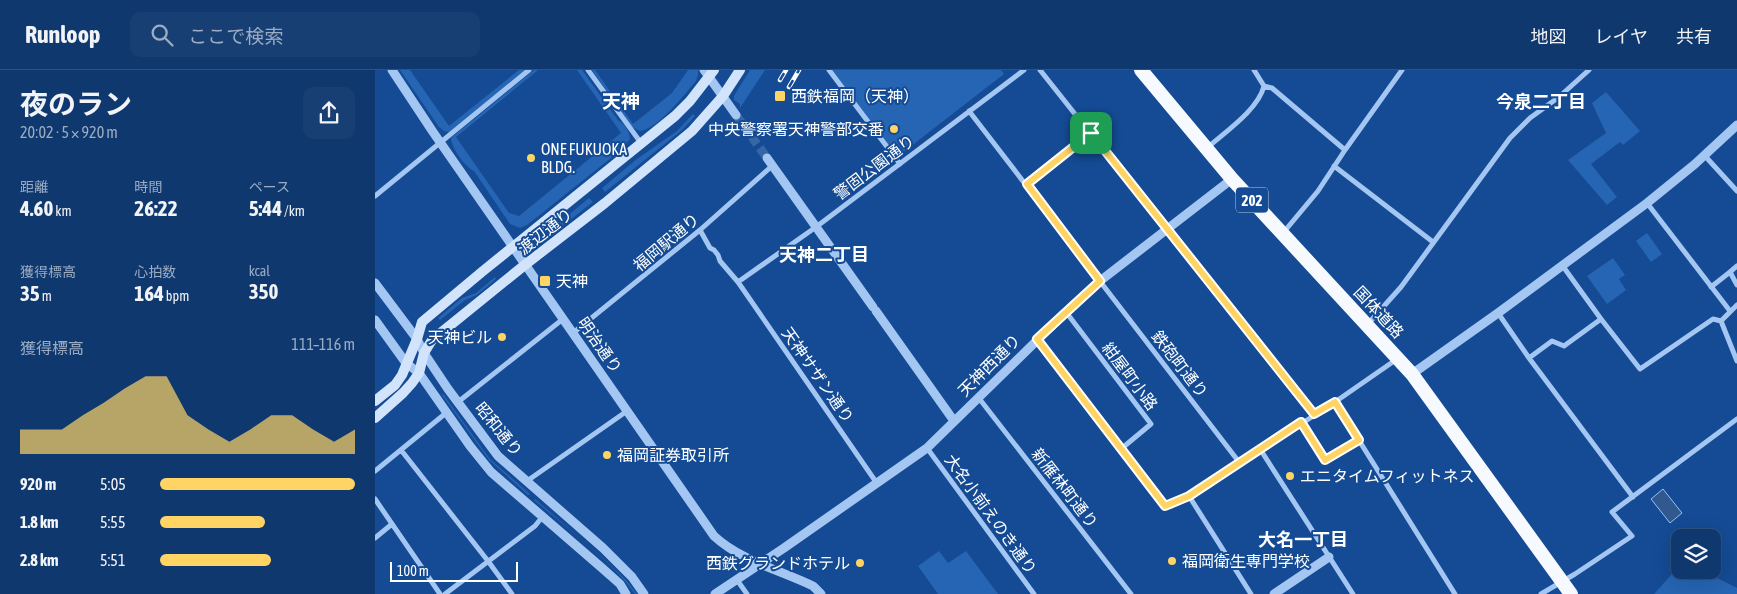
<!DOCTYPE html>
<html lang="ja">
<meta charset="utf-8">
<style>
:root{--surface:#0f386f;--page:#183f74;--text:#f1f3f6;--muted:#9bacc3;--line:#2f5282;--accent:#ffd464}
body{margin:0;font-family:"Asap Condensed","Noto Sans JP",sans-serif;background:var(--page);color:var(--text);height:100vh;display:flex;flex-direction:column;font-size:19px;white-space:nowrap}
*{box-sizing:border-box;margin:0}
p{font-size:16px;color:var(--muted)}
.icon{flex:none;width:28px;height:28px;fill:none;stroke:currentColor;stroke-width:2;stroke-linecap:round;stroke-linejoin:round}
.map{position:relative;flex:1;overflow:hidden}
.details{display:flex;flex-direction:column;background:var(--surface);width:375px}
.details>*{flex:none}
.buttons{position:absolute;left:1296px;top:459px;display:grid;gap:10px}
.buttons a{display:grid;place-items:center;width:50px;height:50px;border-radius:10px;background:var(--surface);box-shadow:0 5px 20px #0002,0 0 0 1px var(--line);font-size:25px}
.scale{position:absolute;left:15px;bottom:12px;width:128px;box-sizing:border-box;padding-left:5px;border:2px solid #fff;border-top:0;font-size:14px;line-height:18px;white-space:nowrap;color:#fff;-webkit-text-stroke:4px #144b94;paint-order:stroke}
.pin{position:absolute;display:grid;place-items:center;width:42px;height:42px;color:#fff;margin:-21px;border-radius:10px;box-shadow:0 2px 8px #0006}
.round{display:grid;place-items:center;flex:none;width:52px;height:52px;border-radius:10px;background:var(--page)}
.headline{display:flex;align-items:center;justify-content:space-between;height:85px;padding:0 20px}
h1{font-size:28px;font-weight:700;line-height:38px}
.stats{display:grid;grid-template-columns:repeat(3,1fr);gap:8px;height:85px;padding:5px 20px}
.stats div{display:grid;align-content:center}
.stats b{font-size:21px;font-weight:700}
.stats small{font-size:14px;font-weight:400}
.stats p{font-size:14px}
.chart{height:140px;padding:10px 20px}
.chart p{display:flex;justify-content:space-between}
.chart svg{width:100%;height:90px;margin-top:5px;fill:var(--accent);opacity:.7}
ul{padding:0 20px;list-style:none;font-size:16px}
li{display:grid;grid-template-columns:80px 60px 1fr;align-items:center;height:38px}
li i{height:12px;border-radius:6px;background:var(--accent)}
header{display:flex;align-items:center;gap:30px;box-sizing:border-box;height:70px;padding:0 25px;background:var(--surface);border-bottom:1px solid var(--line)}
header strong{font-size:24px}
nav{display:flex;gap:28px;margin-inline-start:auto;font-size:18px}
.search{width:350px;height:45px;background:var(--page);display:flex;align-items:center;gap:12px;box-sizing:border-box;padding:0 18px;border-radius:10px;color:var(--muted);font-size:19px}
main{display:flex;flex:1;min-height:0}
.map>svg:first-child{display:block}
.green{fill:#2665b3}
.water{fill:#31598f;stroke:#96c1f5}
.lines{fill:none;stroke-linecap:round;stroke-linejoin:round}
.tertiary-tunnel{stroke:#3766a4;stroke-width:9;stroke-dasharray:9 4.5;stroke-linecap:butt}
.minor{stroke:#a4c6f2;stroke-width:5}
.tertiary{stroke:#a4c6f2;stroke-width:9}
.secondary{stroke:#d2e4fc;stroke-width:10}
.trunk{stroke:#f6faff;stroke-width:14}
.rail-casing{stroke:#fff;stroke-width:4.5}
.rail{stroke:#144b94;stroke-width:2.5;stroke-dasharray:8;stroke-linecap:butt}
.route-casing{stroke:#fff;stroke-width:10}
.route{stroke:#ffd464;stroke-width:6}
.poi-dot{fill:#ffd464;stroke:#144b94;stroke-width:2}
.labels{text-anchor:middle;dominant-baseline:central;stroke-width:4;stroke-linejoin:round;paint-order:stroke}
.shield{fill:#144b94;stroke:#b8c9df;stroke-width:1}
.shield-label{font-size:15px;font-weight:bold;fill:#fff}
.poi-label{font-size:16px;fill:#fff;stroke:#144b94;text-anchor:start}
.street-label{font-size:16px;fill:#fff;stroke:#144b94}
.neighbourhood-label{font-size:18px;font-weight:bold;fill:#fff;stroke:#144b94}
.quarter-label{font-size:19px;font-weight:bold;fill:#fff;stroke:#144b94}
</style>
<header>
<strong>Runloop</strong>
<div class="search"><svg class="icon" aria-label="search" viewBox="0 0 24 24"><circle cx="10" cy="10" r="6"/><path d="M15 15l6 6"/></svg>ここで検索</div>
<nav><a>地図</a><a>レイヤ</a><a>共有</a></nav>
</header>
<main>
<section class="details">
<div class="headline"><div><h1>夜のラン</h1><p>20:02 · 5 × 920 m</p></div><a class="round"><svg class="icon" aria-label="share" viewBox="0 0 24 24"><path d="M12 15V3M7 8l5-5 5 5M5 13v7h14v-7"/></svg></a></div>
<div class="stats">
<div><p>距離</p><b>4.60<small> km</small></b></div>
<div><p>時間</p><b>26:22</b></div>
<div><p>ペース</p><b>5:44<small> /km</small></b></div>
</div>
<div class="stats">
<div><p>獲得標高</p><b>35<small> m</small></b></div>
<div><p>心拍数</p><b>164<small> bpm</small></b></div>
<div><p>kcal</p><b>350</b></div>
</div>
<div class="chart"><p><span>獲得標高</span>111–116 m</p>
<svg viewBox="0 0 160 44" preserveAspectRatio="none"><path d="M0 44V32L10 32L20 32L30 25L40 19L50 12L60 6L70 6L80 25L90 32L100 38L110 32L120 25L130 25L140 32L150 38L160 32V44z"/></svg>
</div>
<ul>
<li><b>920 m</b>5:05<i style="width:100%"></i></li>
<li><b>1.8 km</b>5:55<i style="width:54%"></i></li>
<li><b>2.8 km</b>5:51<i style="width:57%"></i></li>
</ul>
</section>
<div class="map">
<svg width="1362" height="524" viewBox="0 0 1362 524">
<rect width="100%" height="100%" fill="#144b94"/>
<path class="green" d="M25 0H35L74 56 144 0H151L74 62 69 61 64 57Z
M159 0H163L81 67 134 143 144 146 246 63 202 0H207L243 50C250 54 254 61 255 69L246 80 152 155 145 158 135 154 99 101C89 96 77 79 76 68Z
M217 0H220L258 54 297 23 313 0H323V5L321 11C310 24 283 59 265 61L257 57Z
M375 0H390L365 38V34L359 30V26Z
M456 0H626L629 4 522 87Z
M1231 22 1265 61 1248 75 1245 72 1216 94 1242 127 1232 135 1193 90 1231 63 1217 33Z
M318 44 320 46 307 60 230 122 227 118 262 89 302 61Z
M214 128 218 132 176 165 173 162Z
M1272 163 1287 184 1276 192 1261 171Z
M1238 188 1250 205 1244 209 1251 220 1232 234 1212 206Z
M120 207 121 209 102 225 90 230 65 250 63 248 87 228 101 223Z
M68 324 115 389 155 424 153 425 114 390 67 325Z
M160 429 226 486 251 510 262 524H260C235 489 192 458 159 430Z
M564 481 573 493 591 481 623 524H563L543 496Z
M1305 495V500H1326L1362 518V524H1279Z"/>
<path class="water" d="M1288 419 1307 443 1295 453 1276 429Z"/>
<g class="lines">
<path class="tertiary-tunnel" d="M361 45 392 88"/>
<path class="minor" d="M213 0 266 73
M454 0 525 94
M665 0 792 160 800 167 939 344
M879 0 889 16
M889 16 897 18 970 80
M594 41 864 392
M832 78C850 62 883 40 889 16
M1330 86 1362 121
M959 96 1058 172
M652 114 716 63
M0 126 154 0
M1272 133 1355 241
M325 160 335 178 339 180 343 185 345 191 363 212 501 412
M908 163 943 121 970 80 1027 0
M1362 196 1355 202 1362 215
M363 212 441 157 649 0
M1336 217 1355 202
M1362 235 1346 251 1362 291
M691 242 776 354 746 379
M1123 243 1154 288 1258 427
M1226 249 1265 299 1338 249 1346 251
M992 255 1026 217 1135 68 1155 48 1184 27 1214 0
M198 263 325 160 397 96
M662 269 790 436 814 426 960 332 1022 289
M1154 288 1177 271 1189 276 1226 249 1187 195
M603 327 756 524
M83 332 188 249
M960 332 1080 524
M926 352 951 390 984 370
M552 378 659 524
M885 379 978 524
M26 380 113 491 137 524
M0 401 71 343
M152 411 252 341
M814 426 876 524
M0 429 65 524
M0 468 17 454
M362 510 372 524
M70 524 160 456 168 446
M1166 524 1200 504 1257 466 1237 442 1362 349"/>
<path class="tertiary" d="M17 0 58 62 339 466C366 491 405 500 438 516L446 524
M329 0 361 45
M392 88 498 237
M0 213 42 269 49 283 73 319 123 386 228 478 257 507 269 524
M501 241 579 351
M0 250 31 293 44 303 95 376 116 402 227 498 245 514 251 524
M1037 304 1123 243 1272 133 1320 94 1362 55
M340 524 409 478 552 378 691 242 725 211 857 109
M899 524 954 487"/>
<path class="secondary" d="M0 331 20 315 27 305 42 269 47 252 108 201 300 46 315 31 339 0
M0 348 28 323 37 313 44 303 49 283 57 270 151 194 230 133 317 61 348 26 365 0"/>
<path class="trunk" d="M766 0 857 109 1037 304 1196 524"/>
<g class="rail-casing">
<path id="rail" d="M405 10 411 0
M414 17 424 0"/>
</g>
<use href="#rail" class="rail"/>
</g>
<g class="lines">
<g class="route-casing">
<path id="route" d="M716 63 939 344 960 332 984 370 950 390 926 352 814 426 790 436 662 269 725 211 652 114Z"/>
</g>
<use href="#route" class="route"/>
</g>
<g class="poi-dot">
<rect x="399" y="20" width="12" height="12" rx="2.5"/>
<circle cx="519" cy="59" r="5"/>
<circle cx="156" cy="88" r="5"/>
<rect x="164" y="205" width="12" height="12" rx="2.5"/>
<circle cx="127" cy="267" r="5"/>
<circle cx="232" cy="385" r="5"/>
<circle cx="915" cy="406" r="5"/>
<circle cx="797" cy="491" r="5"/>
<circle cx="485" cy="493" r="5"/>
</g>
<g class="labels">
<rect class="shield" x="861" y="117.5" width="32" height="25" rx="4"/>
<g class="shield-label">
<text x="877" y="130">202</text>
</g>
<g class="poi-label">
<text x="416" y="26">西鉄福岡（天神）</text>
<text x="509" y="59" text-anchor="end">中央警察署天神警部交番</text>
<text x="166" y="79">ONE FUKUOKA<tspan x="166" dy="18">BLDG.</tspan></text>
<text x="181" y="211">天神</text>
<text x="117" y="267" text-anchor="end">天神ビル</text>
<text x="242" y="385">福岡証券取引所</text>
<text x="925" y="406">エニタイムフィットネス</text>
<text x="807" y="491">福岡衛生専門学校</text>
<text x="475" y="493" text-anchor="end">西鉄グランドホテル</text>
</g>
<g class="street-label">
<text transform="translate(499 97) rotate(-37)">警固公園通り</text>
<text transform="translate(170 161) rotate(-38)">渡辺通り</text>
<text transform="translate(291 172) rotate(-40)">福岡駅通り</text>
<text transform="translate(1004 242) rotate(47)">国体道路</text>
<text transform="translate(225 275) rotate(55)">明治通り</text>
<text transform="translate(805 294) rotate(52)">鉄砲町通り</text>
<text transform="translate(614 295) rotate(-45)">天神西通り</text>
<text transform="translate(443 305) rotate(55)">天神サザン通り</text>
<text transform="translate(755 306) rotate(53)">紺屋町小路</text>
<text transform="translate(124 359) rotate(51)">昭和通り</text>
<text transform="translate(690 418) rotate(52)">新雁林町通り</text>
<text transform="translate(616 444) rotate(54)">大名小前えのき通り</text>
</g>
<g class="neighbourhood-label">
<text x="1166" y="31">今泉二丁目</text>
<text x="449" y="184">天神二丁目</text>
<text x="928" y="469">大名一丁目</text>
</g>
<g class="quarter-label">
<text x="246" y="31">天神</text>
</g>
</g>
</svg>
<div class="buttons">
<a><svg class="icon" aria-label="layers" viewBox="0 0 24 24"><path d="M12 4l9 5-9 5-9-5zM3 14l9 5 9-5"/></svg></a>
</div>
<div class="scale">100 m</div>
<div class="pin" style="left:716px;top:63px;background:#1e9e55"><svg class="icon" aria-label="arrive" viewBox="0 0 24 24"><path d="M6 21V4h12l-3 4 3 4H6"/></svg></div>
</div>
</main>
